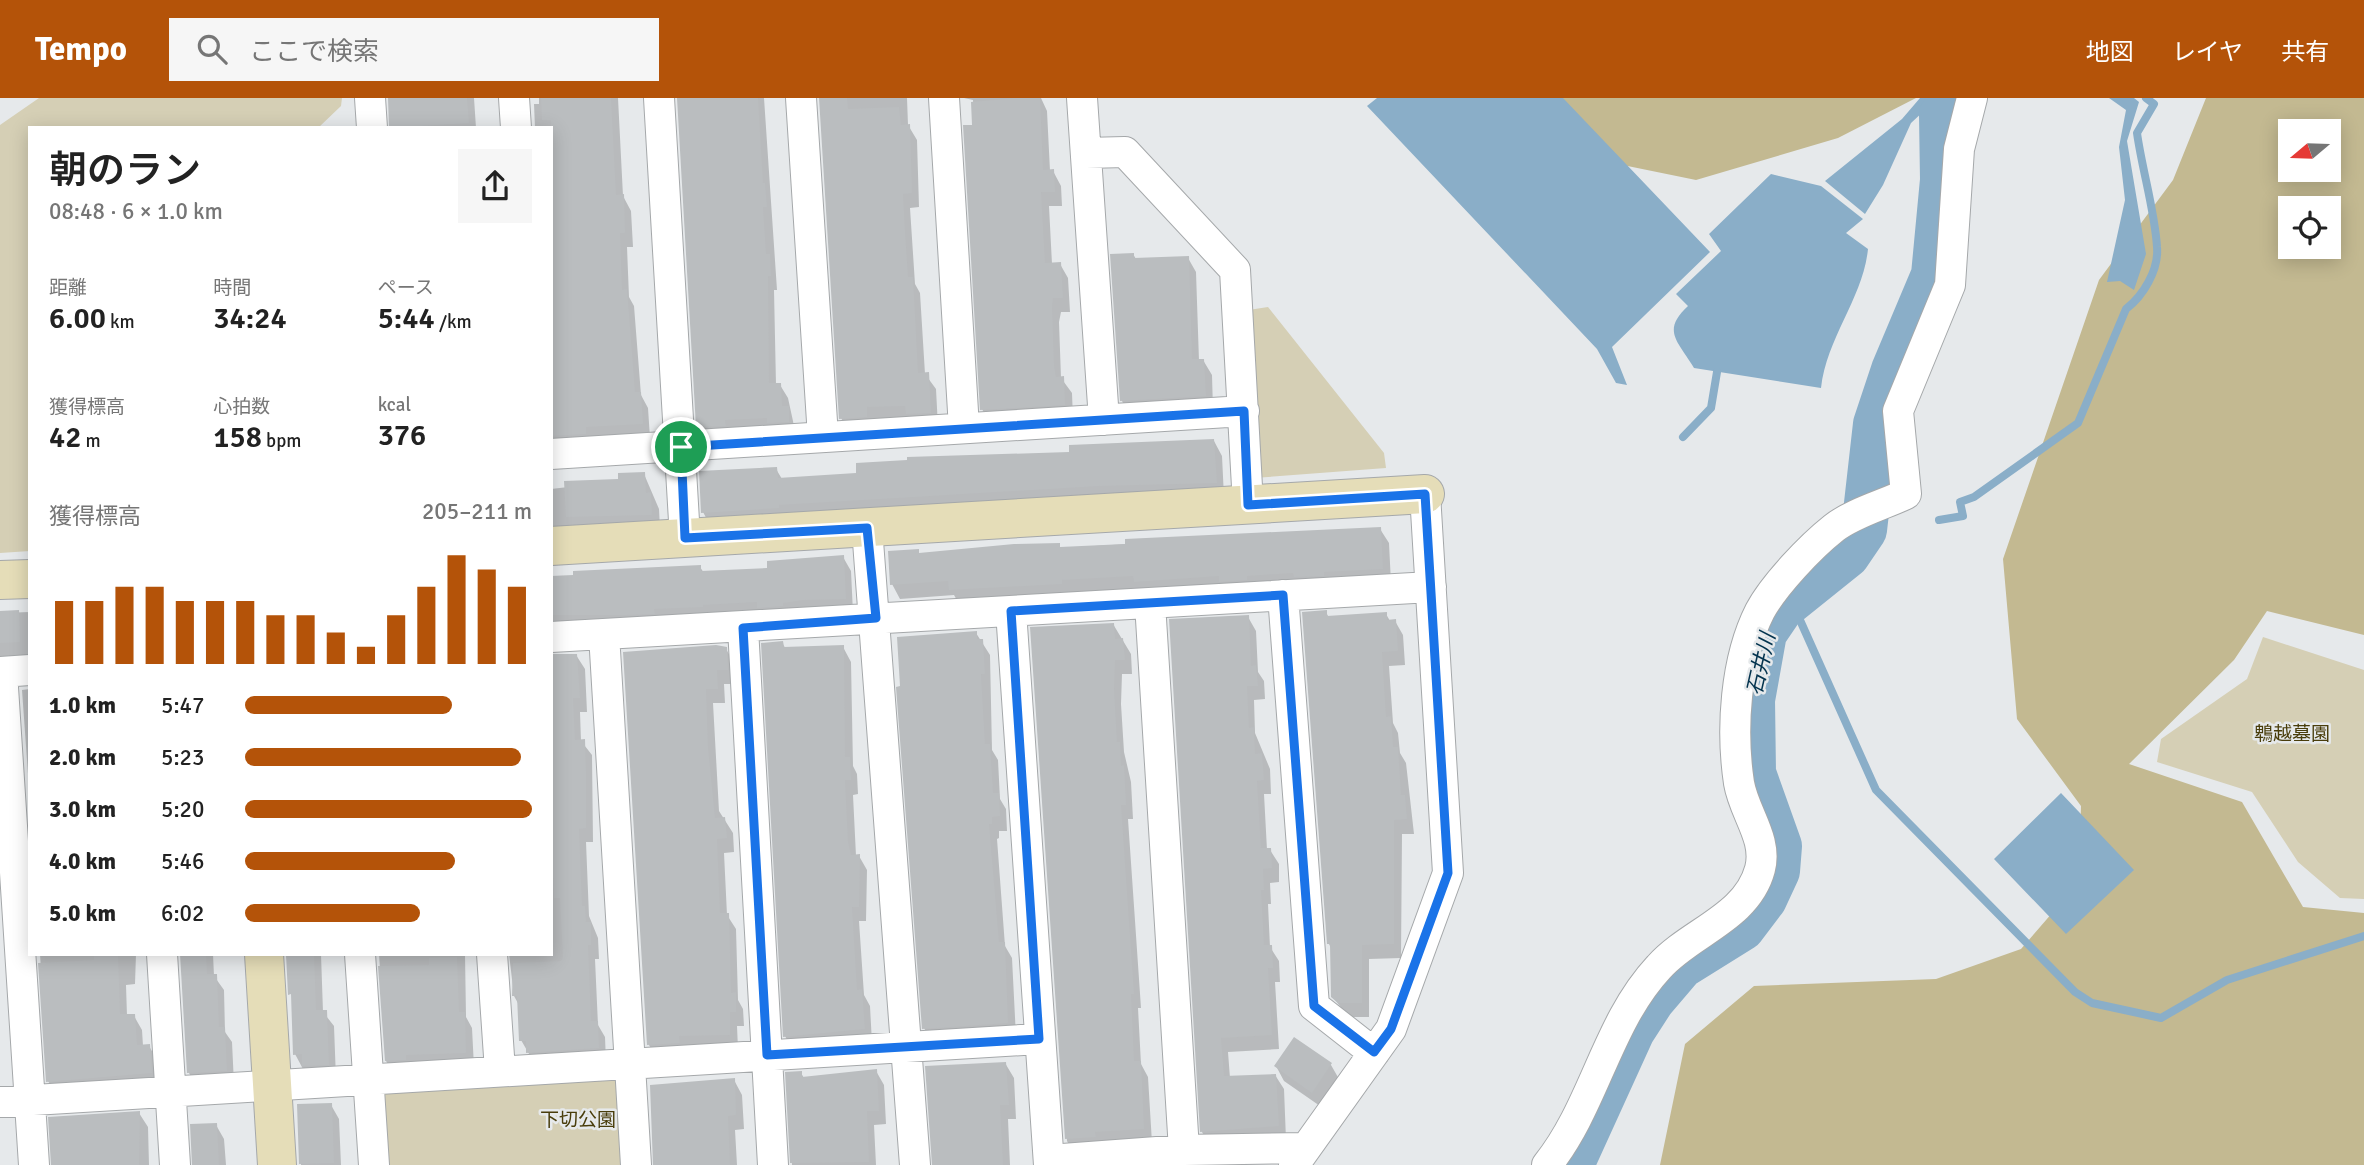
<!DOCTYPE html>
<html lang="ja">
<meta charset="utf-8">
<style>
:root{--surface:#fff;--page:#f6f6f6;--text:#222;--muted:#767676;--accent:#b45309}
body{margin:0;font-family:Signika,"Noto Sans JP",sans-serif;background:var(--page);color:var(--text);height:100vh;display:flex;flex-direction:column;font-size:26px;white-space:nowrap}
*{box-sizing:border-box;margin:0}
p{font-size:23px;color:var(--muted)}
.icon{flex:none;width:38px;height:38px;fill:none;stroke:currentColor;stroke-width:2;stroke-linecap:round;stroke-linejoin:round}
.map{position:relative;flex:1;overflow:hidden}
.details{position:absolute;left:28px;top:28px;width:525px;height:830px;display:flex;flex-direction:column;background:var(--surface);border-radius:0px;box-shadow:0 4px 18px #0003}
.details>*{flex:none}
.needle{width:46px;rotate:251deg}
.tools{position:absolute;left:2278px;top:21px;display:grid;gap:14px}
.tools a{display:grid;place-items:center;width:63px;height:63px;border-radius:0px;background:var(--surface);box-shadow:0 4px 18px #0003;font-size:35px}
.pin{position:absolute;display:grid;place-items:center;width:60px;height:60px;color:#fff;margin:-30px;border:4px solid #fff;border-radius:50%;box-shadow:0 2px 7px #0007}
.round{display:grid;place-items:center;flex:none;width:74px;height:74px;border-radius:0px;background:var(--page)}
.overview{display:flex;align-items:center;justify-content:space-between;height:119px;padding:0 21px}
h1{font-size:38px;font-weight:600;line-height:52px}
.figures{display:grid;grid-template-columns:repeat(3,1fr);gap:10px;height:119px;padding:7px 21px}
.figures div{display:grid;align-content:center}
.figures b{font-size:30px;font-weight:600}
.figures small{font-size:19px;font-weight:400}
.figures p{font-size:19px}
.chart{height:196px;padding:14px 21px}
.chart p{display:flex;justify-content:space-between}
.chart svg{width:100%;height:126px;margin-top:7px;stroke:var(--accent);stroke-width:6}
ul{padding:0 21px;list-style:none;font-size:23px}
li{display:grid;grid-template-columns:112px 84px 1fr;align-items:center;height:52px}
li i{height:18px;border-radius:9px;background:var(--accent)}
header{display:flex;align-items:center;gap:42px;box-sizing:border-box;height:98px;padding:0 35px;background:var(--accent);color:#fff}
header strong{font-size:33px}
nav{display:flex;gap:38px;margin-inline-start:auto;font-size:24px}
.search{width:490px;height:63px;background:var(--page);display:flex;align-items:center;gap:18px;box-sizing:border-box;padding:0 24px;border-radius:0px;color:var(--muted);font-size:26px}
.map>svg:first-child{display:block}
.green{fill:#d5cfb5}
.forest{fill:#c3b991;fill-rule:evenodd}
.water{fill:#8aaec8}
.shadow{fill:#0003}
.lines{fill:none;stroke-linecap:round;stroke-linejoin:round}
.stream{stroke:#8aaec8;stroke-width:8}
.river{stroke:#8aaec8;stroke-width:46}
.building{fill:#babdbf}
.street-casing{stroke:#a5a8aa;stroke-width:32}
.secondary-casing{stroke:#a5a8aa;stroke-width:40}
.street{stroke:#fff;stroke-width:30}
.secondary{stroke:#e5ddb8;stroke-width:38}
.route-casing{stroke:#fff;stroke-width:14}
.route{stroke:#1a73e8;stroke-width:9}
.labels{text-anchor:middle;dominant-baseline:central;stroke-width:5;stroke-linejoin:round;paint-order:stroke}
.park-label{font-size:19px;fill:#493d0b;stroke:#e6e9eb}
.water-label{font-size:21px;font-style:italic;fill:#03334e;stroke:#e6e9eb}
</style>
<header>
<strong>Tempo</strong>
<div class="search"><svg class="icon" aria-label="search" viewBox="0 0 24 24"><circle cx="10" cy="10" r="6"/><path d="M15 15l6 6"/></svg>ここで検索</div>
<nav><a>地図</a><a>レイヤ</a><a>共有</a></nav>
</header>
<div class="map">
<svg width="2364" height="1067" viewBox="0 0 2364 1067">
<rect width="100%" height="100%" fill="#e6e9eb"/>
<path class="green" d="M39 0H342L341 8 318 30H30V453L0 455V27Z
M1268 209 1384 355 1386 370 1254 380 1242 213Z
M2263 539 2364 572V801L2340 800 2298 764 2252 694 2157 664 2161 641 2247 581Z
M612 976 623 987 628 1067H381L377 1001 389 988Z"/>
<path class="forest" d="M1552 0H1916L1838 40 1696 82 1608 64Z
M2206 0H2364V537L2267 513 2234 562 2129 666 2242 704 2303 809 2364 815V1067H1660L1685 946 1754 888 1936 881 2021 851 2079 784 2081 708 2017 621 2003 461 2099 182 2173 82ZM2291 33H2329V72H2291ZM2291 110H2329V149H2291Z"/>
<path class="water" d="M1377 0H1563L1710 154 1612 249 1627 287 1616 285 1597 251 1367 8Z
M1920 0H1938L1911 25 1883 87 1865 116 1825 83 1902 21Z
M2109 0H2134L2139 4 2127 43 2146 156 2134 192 2120 183 2107 184 2125 102 2119 49 2126 12Z
M1771 76 1821 88 1863 121 1846 135 1868 151C1863 200 1827 239 1821 290L1694 270C1678 243 1661 233 1688 208L1676 196 1721 153 1709 136Z
M2061 695 2134 772 2066 836 1994 761Z"/>
<path class="shadow" d="M389 0H474L476 30H390Z
M539 0H618L623 98 631 113 633 149H627L629 199 634 208 641 297 648 310 650 340 551 346V30H535L534 6H539Z
M678 0H764L777 192H774L776 287H780L788 300 796 337 706 343 698 329Z
M820 0H907L908 27 917 42 919 109 910 110 915 186 920 195 925 276 936 291 938 329 849 334 841 320Z
M964 0H1041L1047 13 1050 73H1053L1061 88 1062 108H1049L1052 166H1060L1068 180 1070 214H1061L1059 224 1061 280 1072 295 1073 321 990 326 982 311 973 2Z
M1133 156 1136 161 1188 160 1196 174 1199 263 1203 262 1212 277 1213 312 1130 317 1122 303Z
M1214 343 1222 358 1224 399 711 429 703 414 776 371 782 381 858 377Z
M644 376 659 411 660 431 551 438V391L620 383Z
M1380 431 1389 445 1391 485 959 506 954 497 900 501 892 486 918 453 920 457 1061 450Z
M843 459 851 473 853 515 551 532V481L700 469 704 475 769 472Z
M30 514 28 558 0 559V515Z
M1326 514 1329 520 1386 516 1390 523H1395L1403 537 1405 567 1389 568 1393 625 1398 635 1400 655 1406 665 1414 736H1402L1401 860 1369 861V919H1348L1333 899 1332 852 1329 846Z
M1248 519 1256 533 1258 574 1264 583 1265 601 1254 602 1255 635 1270 671 1271 696H1264L1267 752H1270L1279 766V784L1270 785 1271 806H1268L1270 849 1279 863 1280 884H1275L1279 951 1228 954 1230 980 1275 977 1284 991 1286 1042 1210 1048 1202 1034Z
M1113 526 1131 556 1132 576H1122L1121 606 1124 654 1131 684 1133 721H1128L1141 910H1138L1141 966 1148 979 1152 1045 1075 1057 1067 1043 1032 531Z
M976 535 990 557 992 652 998 662 1000 701 1006 711 1007 733H999V740L997 741 1005 848 1012 860 1016 939 932 944 924 930Z
M782 545 786 551 843 549 851 564 853 668 857 676 858 696 853 697 856 758H859L867 772 866 823H859L864 897 870 908 872 945 793 953 785 938Z
M726 551 734 565 735 586H724L725 605H713L719 713 733 735 734 754 724 755 727 817 736 831 738 902 743 911 744 928H737L738 951 657 961 649 947 624 556Z
M576 557 585 571 587 614H580L581 643 592 657 593 744H586L589 818 598 840 599 861H595L598 927 605 939 606 964 536 968 521 942 519 907 514 898 509 856H551V559Z
M30 591V704L22 592Z
M40 856H136L135 886 126 887 127 918H134L142 932 143 948H149L157 962 159 989 56 997 48 983Z
M182 856H213L214 878 224 892 225 934 232 944 234 986 197 989 189 975Z
M286 856H321L323 914 334 928 336 981 303 971 295 956 293 901Z
M379 856H465L466 919 472 930 474 969 395 977 386 963Z
M1294 941 1331 967 1339 981 1320 1008 1284 983 1276 968Z
M1005 965 1014 980 1016 1021H1008L1010 1067H934Z
M876 973 884 987 886 1026 874 1027 876 1067H792L787 976 801 975 804 980Z
M734 982 742 997 744 1031 735 1032 737 1067H655Z
M331 1007 339 1021 341 1067H301L299 1008Z
M139 1015 148 1029 149 1067H53Z
M216 1027 224 1041 226 1067H192Z"/>
<g class="lines">
<path class="stream" d="M1683 339 1711 310 1717 274
M1939 422 1963 418 1960 404 1974 399 2078 325 2126 211C2143 198 2159 172 2157 149 2155 114 2142 71 2137 35L2154 6 2146 0
M1791 502 1876 692 2075 894 2092 905 2161 920 2227 882 2364 838"/>
<path class="river" d="M1571 1067 1632 933 1652 902 1681 868 1742 830 1764 801 1777 773 1779 748 1753 675 1752 602 1764 535 1781 510 1847 457 1864 432 1876 326 1894 272 1934 177 1943 82 1942 17 1954 0"/>
</g>
<path class="building" d="M388 0H467L469 25 389 30Z
M541 0H611L616 97 624 96 625 135H620L622 192 627 191 635 294H641L643 326 586 329V336L551 338V22H542Z
M677 0H758L763 85H765L767 109H763L766 156H770L771 178H768L769 285H781L782 308H789V324L767 325V320L725 322 726 328 696 329Z
M819 0H847L848 11 899 9 901 27 910 26 912 95 903 96 905 134 908 179H913L918 275 929 274 931 315 906 316 905 308 867 309V319L839 321Z
M1017 0H1040L1043 72 1054 71 1055 94H1041L1045 165 1061 164 1063 200H1053L1052 208 1054 267 1056 279 1064 278 1065 307 980 312 963 27H972L971 4Z
M1134 155V160L1189 158 1192 261H1204L1206 298 1120 303 1110 156Z
M1214 341 1217 385 1099 388 779 407V410L701 415 699 373 777 369 778 380 856 375V365L907 362V359L1069 354V347Z
M645 374 646 395 651 394 652 417 566 419 564 383 618 381V375Z
M1381 429 1383 471 1324 474V478L1294 479 1293 475 1247 478V482L1219 484V478L1134 484 1133 478 1062 482V486L949 492 948 483 890 487 888 453 919 451V455L1014 446 1060 445V449L1125 446V441Z
M844 457 846 501 803 502 783 505V508L757 510V504L703 507V509L654 511 655 516 625 517H551V478L573 477V473L701 467V473L767 470V463Z
M19 512 20 544 0 545V513Z
M1327 512V518L1387 514V522L1396 521 1398 553 1382 554 1386 619 1391 618 1393 649H1398L1401 697H1405L1407 721 1394 722V846L1362 847V905H1338L1331 899 1330 846H1327L1302 514Z
M1249 517 1251 568 1256 567 1258 588H1247L1249 630 1254 629 1255 656 1262 655 1264 682 1257 683 1261 750H1271L1272 770 1263 771 1264 792H1261L1264 847H1272L1273 870H1268L1272 937 1221 940 1224 978 1276 976 1279 1028 1200 1034 1169 521Z
M1114 525 1115 541 1123 540 1125 562H1115L1114 590 1117 644H1120L1121 668 1124 667 1126 707H1121L1134 896H1131L1134 963H1141L1144 1031 1095 1034 1096 1039 1065 1041 1030 529Z
M977 533V541H983L985 576H981L985 646H990L993 695H999L1000 718 992 719V726H989L999 844H1005L1008 925 922 931 896 589 900 588 897 539Z
M783 543 784 549 844 547 845 659H850L851 682H845L848 744 851 757 860 756 859 809H852L857 892 862 891 865 931 783 939 761 545Z
M716 547 727 549 728 572H717L718 591H706L708 650 715 720 725 719 727 740 717 741 720 815H729L731 895 736 894V914H730V937L679 938 680 945 647 947 623 554Z
M551 556H577L580 600H573L575 642 585 641 586 675V730L579 731 582 808H585L586 824H591V847H588L591 923H598L599 950 526 955V943H519L517 898H512L513 865 561 863 563 860 560 800H554L552 758Z
M94 856H118L120 916H135L137 947 150 946 152 975 46 984 38 865 94 862Z
M180 856H206L207 876H217L219 929H225L227 973 187 975Z
M286 856H314L316 912H327L329 967 302 968V956L293 957 291 896 288 897Z
M457 859 459 914H465L466 955 406 957V962L385 963 378 868 429 867V860Z
M1294 939 1332 965 1312 995 1274 968Z
M1006 964 1009 1007H1000L1003 1067H932L925 968Z
M877 971 879 1013H867L869 1064 790 1065 785 974 802 973V979Z
M735 980 736 1017 728 1018 730 1067H653L650 987Z
M332 1005 334 1065 299 1066 297 1006Z
M140 1013 139 1067H51L48 1019Z
M217 1025 219 1067H192L190 1026Z"/>
<g class="lines">
<g class="street-casing">
<path id="street" d="M370 0 372 30
M514 0 516 30
M659 0 685 440
M801 0 823 339
M944 0 964 330
M1082 0 1104 322
M1086 55 1125 54 1235 172 1248 407
M551 356 1244 313
M867 430 915 1067
M1283 497 1314 908 1374 955
M1150 505 1184 1052
M1011 513 1049 1067
M743 530 773 1067
M604 536 636 1067
M551 539 1431 489
M0 574 30 572
M2 574 34 1067
M162 856 175 1067
M360 856 374 1067
M492 856 500 973
M0 1004 1039 941
M1049 1062 1184 1052 1306 1050
M1294 1067 1391 931 1448 775 1425 396
M1547 1067C1595 1007 1606 926 1659 869 1690 834 1747 820 1760 771 1768 741 1744 715 1739 685 1731 632 1735 562 1760 513 1774 487 1810 449 1834 430 1853 415 1883 407 1906 396L1898 313 1950 187 1959 51 1972 0"/>
</g>
<g class="secondary-casing">
<path id="secondary" d="M551 448 1425 396
M0 482 30 481
M264 856 277 1067"/>
</g>
<use href="#street" class="street"/>
<use href="#secondary" class="secondary"/>
</g>
<g class="lines">
<g class="route-casing">
<path id="route" d="M1244 313 1248 407 1425 396 1448 775 1391 931 1374 954 1314 908 1283 497 1011 513 1039 941 767 957 743 530 876 520 867 430 685 440 681 349Z"/>
</g>
<use href="#route" class="route"/>
</g>
<g class="labels">
<g class="park-label">
<text x="2292" y="636">鵯越墓園</text>
<text x="578" y="1022">下切公園</text>
</g>
<g class="water-label">
<text transform="translate(1761 566) rotate(-77)">石井川</text>
</g>
</g>
</svg>
<div class="tools">
<a><svg class="needle" viewBox="-14 -14 28 28"><path d="M0-13l5 13h-10z" fill="#e53935"/><path d="M0 13l5-13h-10z" fill="#767676"/></svg></a>
<a><svg class="icon" aria-label="locate" viewBox="0 0 24 24"><circle cx="12" cy="12" r="6"/><path d="M12 2v4M12 18v4M2 12h4M18 12h4"/></svg></a>
</div>
<div class="pin" style="left:681px;top:349px;background:#1e9e55"><svg class="icon" aria-label="arrive" viewBox="0 0 24 24"><path d="M6 21V4h12l-3 4 3 4H6"/></svg></div>
<section class="details">
<div class="overview"><div><h1>朝のラン</h1><p>08:48 · 6 × 1.0 km</p></div><a class="round"><svg class="icon" aria-label="share" viewBox="0 0 24 24"><path d="M12 15V3M7 8l5-5 5 5M5 13v7h14v-7"/></svg></a></div>
<div class="figures">
<div><p>距離</p><b>6.00<small> km</small></b></div>
<div><p>時間</p><b>34:24</b></div>
<div><p>ペース</p><b>5:44<small> /km</small></b></div>
</div>
<div class="figures">
<div><p>獲得標高</p><b>42<small> m</small></b></div>
<div><p>心拍数</p><b>158<small> bpm</small></b></div>
<div><p>kcal</p><b>376</b></div>
</div>
<div class="chart"><p><span>獲得標高</span>205–211 m</p>
<svg viewBox="0 0 160 44" preserveAspectRatio="none"><path d="M5 44V22M15 44V22M25 44V17M35 44V17M45 44V22M55 44V22M65 44V22M75 44V27M85 44V27M95 44V33M105 44V38M115 44V27M125 44V17M135 44V6M145 44V11M155 44V17"/></svg>
</div>
<ul>
<li><b>1.0 km</b>5:47<i style="width:72%"></i></li>
<li><b>2.0 km</b>5:23<i style="width:96%"></i></li>
<li><b>3.0 km</b>5:20<i style="width:100%"></i></li>
<li><b>4.0 km</b>5:46<i style="width:73%"></i></li>
<li><b>5.0 km</b>6:02<i style="width:61%"></i></li>
</ul>
</section>
</div>
